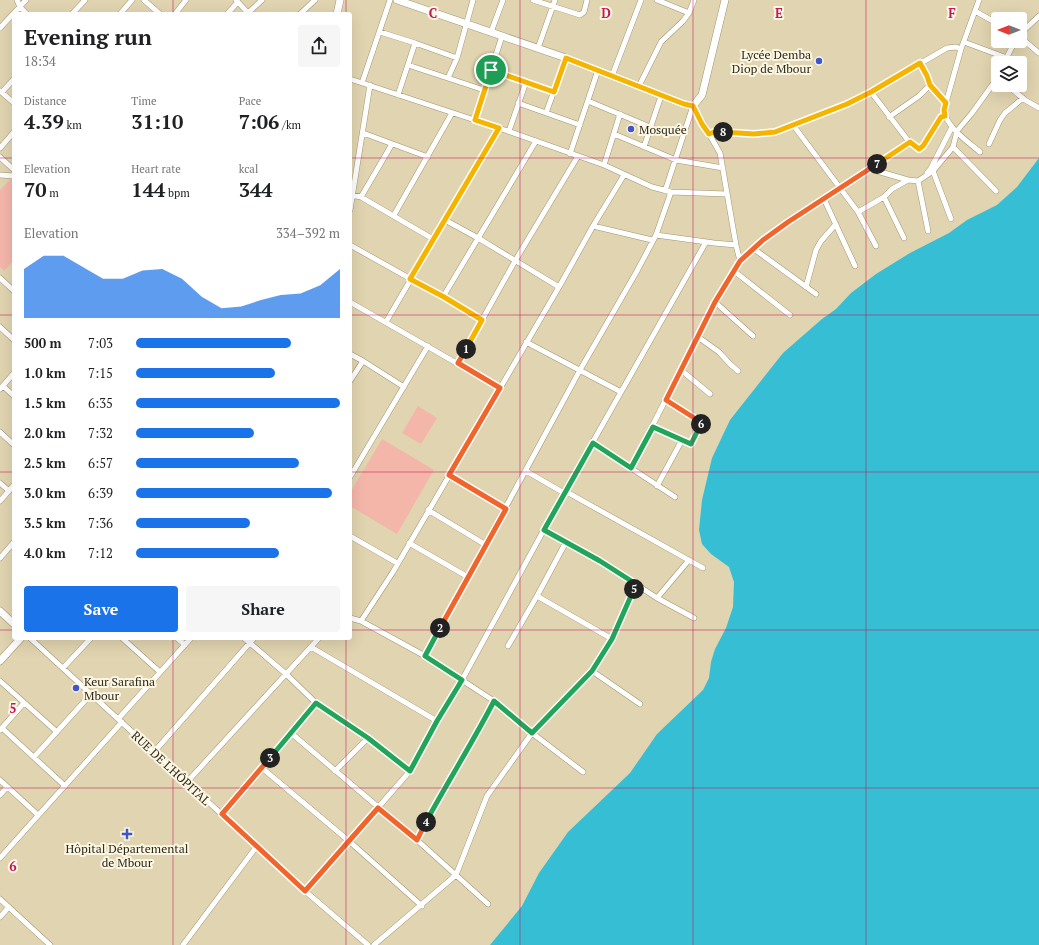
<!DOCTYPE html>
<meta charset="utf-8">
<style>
:root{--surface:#fff;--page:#f6f6f6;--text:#202124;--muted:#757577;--accent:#1a73e8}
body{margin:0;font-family:"PT Serif",serif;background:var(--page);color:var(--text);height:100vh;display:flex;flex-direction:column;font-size:15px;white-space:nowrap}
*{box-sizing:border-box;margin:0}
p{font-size:13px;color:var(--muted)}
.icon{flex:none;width:22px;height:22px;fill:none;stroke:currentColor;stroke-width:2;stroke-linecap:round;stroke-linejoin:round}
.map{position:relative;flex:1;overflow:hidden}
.side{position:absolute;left:12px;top:12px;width:340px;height:628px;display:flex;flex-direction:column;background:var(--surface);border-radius:4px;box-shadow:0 4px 16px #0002}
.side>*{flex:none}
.needle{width:26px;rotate:270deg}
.fabs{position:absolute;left:991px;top:12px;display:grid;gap:8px}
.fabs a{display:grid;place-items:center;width:36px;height:36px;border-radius:4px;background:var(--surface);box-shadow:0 4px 16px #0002;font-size:20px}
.pin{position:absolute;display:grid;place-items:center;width:34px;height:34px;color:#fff;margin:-17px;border:2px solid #fff;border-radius:50%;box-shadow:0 1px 4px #0007}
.km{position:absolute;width:20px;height:20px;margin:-10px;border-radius:50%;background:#222;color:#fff;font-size:11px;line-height:20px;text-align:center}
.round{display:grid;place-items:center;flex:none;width:42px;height:42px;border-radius:4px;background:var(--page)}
.head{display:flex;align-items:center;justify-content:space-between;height:68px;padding:0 12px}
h1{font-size:22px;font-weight:700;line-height:30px}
.figures{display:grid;grid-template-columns:repeat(3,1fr);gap:6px;height:68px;padding:4px 12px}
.figures div{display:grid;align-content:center}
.figures b{font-size:20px;font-weight:700}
.figures small{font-size:11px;font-weight:400}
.figures p{font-size:11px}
.chart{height:112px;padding:8px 12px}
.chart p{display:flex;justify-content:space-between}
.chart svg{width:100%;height:72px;margin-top:4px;fill:var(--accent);opacity:.7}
.button{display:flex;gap:8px;margin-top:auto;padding:8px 12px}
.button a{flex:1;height:46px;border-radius:4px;background:var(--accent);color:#fff;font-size:16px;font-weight:700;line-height:46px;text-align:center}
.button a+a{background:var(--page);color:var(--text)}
ul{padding:0 12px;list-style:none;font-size:13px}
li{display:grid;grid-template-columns:64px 48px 1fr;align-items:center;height:30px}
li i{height:10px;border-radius:5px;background:var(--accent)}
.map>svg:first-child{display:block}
.green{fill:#f5b6aa}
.water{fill:#36bed4}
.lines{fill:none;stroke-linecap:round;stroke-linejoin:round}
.minor-casing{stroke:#a19572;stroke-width:6}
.major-casing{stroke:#a19572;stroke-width:8}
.minor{stroke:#fff;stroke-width:5}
.major{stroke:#fff;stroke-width:7}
.split-1-casing{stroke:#fff;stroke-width:8}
.split-2-casing{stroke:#fff;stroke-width:8}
.split-3-casing{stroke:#fff;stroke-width:8}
.split-4-casing{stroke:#fff;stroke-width:8}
.split-5-casing{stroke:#fff;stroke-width:8}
.split-6-casing{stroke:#fff;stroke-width:8}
.split-7-casing{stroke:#fff;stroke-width:8}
.split-8-casing{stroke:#fff;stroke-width:8}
.split-9-casing{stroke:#fff;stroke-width:8}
.split-1{stroke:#f5b400;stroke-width:5}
.split-2{stroke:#f0652b;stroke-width:5}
.split-3{stroke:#22a559;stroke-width:5}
.split-4{stroke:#f0652b;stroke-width:5}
.split-5{stroke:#22a559;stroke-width:5}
.split-6{stroke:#22a559;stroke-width:5}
.split-7{stroke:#f0652b;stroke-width:5}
.split-8{stroke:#f5b400;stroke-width:5}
.split-9{stroke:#f5b400;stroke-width:5}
.grid{fill:none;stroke:#c2185b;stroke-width:1;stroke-opacity:0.55}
.poi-dot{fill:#4055c8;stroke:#fcf6e3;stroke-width:1.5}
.labels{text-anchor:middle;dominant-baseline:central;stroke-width:4;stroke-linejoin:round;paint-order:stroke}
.poi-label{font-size:12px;fill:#2d291a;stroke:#fcf6e3;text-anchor:start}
.street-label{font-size:12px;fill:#2d291a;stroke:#fcf6e3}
.grid-label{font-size:13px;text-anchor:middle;font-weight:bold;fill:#c2185b;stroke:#fcf6e3;stroke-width:4;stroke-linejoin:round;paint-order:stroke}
</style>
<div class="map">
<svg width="1039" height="945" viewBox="0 0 1039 945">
<rect width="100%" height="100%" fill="#e1d4b0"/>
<path class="green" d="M12 178 14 180V260L4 271 0 267V190Z
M418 406 437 418 421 444 402 433Z
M382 439 434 470 397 534 350 506V493Z"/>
<path class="water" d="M1039 158V945H490L522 906 539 873 568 832 630 773 657 734 703 690 709 678 711 662 715 649 726 628 733 607 734 582 729 567 711 554 702 544 699 530 702 500 712 458 730 420 783 353 822 319 836 309 851 293 876 274 910 253 949 233 967 220 997 205 1017 187Z"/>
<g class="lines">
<g class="minor-casing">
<path id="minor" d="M17 0 20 7 27 14
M144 0 160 14
M236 0 249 14
M533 0 580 15 584 12 587 0
M657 0 689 13
M979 0 961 49 944 110C946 127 967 141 980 152
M975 11 998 24
M248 13 262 0
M72 14 85 0
M120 14 132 0
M175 14 186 0
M227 14 238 2
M300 14 315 0
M0 28 26 0
M380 32 415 43
M491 32 503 0
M1020 34 1039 16
M1020 37 1039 53
M964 42 1007 58
M538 48 555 0
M1004 63 1015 41
M408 65 484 90
M491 70 554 92
M612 76 641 0
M448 78 457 58 473 0
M350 79 499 128 604 165 652 187 671 192 727 194
M362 83 390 0
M930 85 946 103
M1007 85 1025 100 1039 108
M639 86 661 42 683 21 689 13 694 0
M0 91 14 103
M2 92 14 79
M871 92 910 143 919 149 923 146 941 117 945 116
M398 95 415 43 457 58
M588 101 650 127
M518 103 580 125
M693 106 720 153 736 245 740 261
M546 113 566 58
M889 117 919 96 930 85 927 75 921 63
M475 120 502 36
M793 125 858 212 876 246
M509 131 526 82
M363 133 428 157
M614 134 676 160 723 168
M709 134 722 132 754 134 775 132 847 104 871 92 947 48 956 47 961 49
M989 144 1000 120 1005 113 1023 98
M644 147 661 96
M953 147 996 191
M0 148 14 132
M570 154 598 70
M0 157 14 170
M604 165 620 114
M870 169 908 180
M933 171 951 219
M927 173 931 168 952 127
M0 175 14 176
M918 181 928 231
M665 191 693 106
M351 195 361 197 433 239
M361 197 392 144
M884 197 904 238
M824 199 855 266
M350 210 370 85
M858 212 884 197 892 189 908 180 918 181 933 171 953 147 957 131 972 113 998 77
M394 215 452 113
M445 220 478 238 559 287
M593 226 652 240
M656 235 714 243 736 245
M350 245 443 297 482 320
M754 249 816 294
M734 271 790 315
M0 278 14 291
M806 287 816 250 821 241 836 224
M443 297 536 141
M350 302 500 388
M715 302 753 336
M386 322 499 128
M0 327 14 340
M698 337 719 352 730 364 738 371
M526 342 621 392
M350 354 363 361 404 387
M458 363 515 261 578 156
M681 370 710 394
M350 381 363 361
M3 386 14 396
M0 389 14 373
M653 427 689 444 692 442 701 423 666 400
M0 432 14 445
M593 443 675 497
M631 468 715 302 740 261 763 240 788 221 841 188 910 143
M526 471 564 493
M449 475 506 509
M350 477 428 346
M0 483 9 491
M657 486 682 440
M565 491 703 568
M0 501 14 485
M428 510 486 545
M544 530 600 561 657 598 694 618
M350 536 397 563
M409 543 468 577
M0 558 14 542
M537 596 612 639
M657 598 689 560
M350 618 361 621 425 656 494 701 532 733 583 772
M361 621 393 572 559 287 593 226 624 175
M30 638 305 891 368 945
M122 638 160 672
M177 638 185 645
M244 638 286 674 316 703 368 738 410 771
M508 646 537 596 566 542
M311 647 437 721
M425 656 580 370 637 271 656 235 671 192
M63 668 91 638
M592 671 640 704
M0 681 57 732
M118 719 191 638
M2 728 65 786
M0 730 24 703
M291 733 417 840 488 904
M154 752 254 638
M34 757 91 694
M262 768 349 841 422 906
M335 771 368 738
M0 780 38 815
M187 782 319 638
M0 795 7 787
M222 814 316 703
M417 840 444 788 477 734 494 701
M0 858 122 722
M305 891 410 771 437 721 462 680 565 491 706 242
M0 899 50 945
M0 917 9 907
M183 945 257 846
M374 945 456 875 487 796 532 733 592 671 612 639 636 584"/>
</g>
<g class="major-casing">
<path id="major" d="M397 0 566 58 684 104 693 106 702 95 725 0
M337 14 340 0
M0 611 14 624
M0 661 21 638"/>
</g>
<use href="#minor" class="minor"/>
<use href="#major" class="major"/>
</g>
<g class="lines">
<g class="split-1-casing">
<path id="split-1" d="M466 349 482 320 444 297 410 279 499 128 475 120 491 70"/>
</g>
<g class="split-2-casing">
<path id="split-2" d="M440 628 506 509 449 475 500 388 458 363 466 349"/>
</g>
<g class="split-3-casing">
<path id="split-3" d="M270 758 316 703 368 738 410 771 437 721 462 680 425 656 440 628"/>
</g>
<g class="split-4-casing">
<path id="split-4" d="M270 758 222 814 305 891 378 808 417 840 426 822"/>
</g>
<g class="split-5-casing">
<path id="split-5" d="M426 822C448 781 473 742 494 701L532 733 592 671 612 639 634 589"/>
</g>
<g class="split-6-casing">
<path id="split-6" d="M634 589 636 584 600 561 544 530 593 443 631 468 653 427 691 444 701 424"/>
</g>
<g class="split-7-casing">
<path id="split-7" d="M701 424 699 421 666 400 715 302 740 261 763 240 788 222 877 164"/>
</g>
<g class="split-8-casing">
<path id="split-8" d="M723 132 754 134 775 132 847 104 871 92 920 63 927 76 930 85 946 103 944 110 945 116 941 117 923 146 919 149 910 142 877 164"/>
</g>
<g class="split-9-casing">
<path id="split-9" d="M491 70 554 92 566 58 684 104 693 106 702 124 709 134 714 132H723"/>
</g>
<use href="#split-1" class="split-1"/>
<use href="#split-2" class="split-2"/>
<use href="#split-3" class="split-3"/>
<use href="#split-4" class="split-4"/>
<use href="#split-5" class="split-5"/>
<use href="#split-6" class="split-6"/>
<use href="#split-7" class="split-7"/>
<use href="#split-8" class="split-8"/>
<use href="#split-9" class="split-9"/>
</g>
<path class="grid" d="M173 0V14M346 0V14M520 0V945M693 0V945M866 0V945M0 158H14M350 158H1039M0 315H14M350 315H1039M0 472H14M350 472H1039M0 630H14M350 630H1039M173 638V945M346 638V945M0 788H1039"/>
<g class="poi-dot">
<circle cx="819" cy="61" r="4"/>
<circle cx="631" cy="129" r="4"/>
<circle cx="76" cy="688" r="4"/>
<path d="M125 828h4v4h4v4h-4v4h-4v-4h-4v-4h4z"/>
</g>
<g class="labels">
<g class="poi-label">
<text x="811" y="54" text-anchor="end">Lycée Demba<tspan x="811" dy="14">Diop de Mbour</tspan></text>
<text x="639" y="129">Mosquée</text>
<text x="84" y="681">Keur Sarafina<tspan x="84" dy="14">Mbour</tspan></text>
<text x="127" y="848" text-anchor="middle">Hôpital Départemental<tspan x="127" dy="14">de Mbour</tspan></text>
</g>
<g class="street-label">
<text transform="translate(171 768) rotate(43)">RUE DE L'HÔPITAL</text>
</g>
</g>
<g class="grid-label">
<text x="433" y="18">C</text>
<text x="606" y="18">D</text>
<text x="779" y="18">E</text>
<text x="952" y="18">F</text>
<text x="13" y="713">5</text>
<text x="13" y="871">6</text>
</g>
</svg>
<div class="fabs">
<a><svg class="needle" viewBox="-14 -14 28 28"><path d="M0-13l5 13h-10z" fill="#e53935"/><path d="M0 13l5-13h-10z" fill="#757577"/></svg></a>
<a><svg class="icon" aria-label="layers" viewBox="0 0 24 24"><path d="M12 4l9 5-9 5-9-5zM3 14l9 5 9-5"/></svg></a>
</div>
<div class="pin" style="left:491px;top:70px;background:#1e9e55"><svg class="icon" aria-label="arrive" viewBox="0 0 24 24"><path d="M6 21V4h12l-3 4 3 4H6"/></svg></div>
<b class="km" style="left:466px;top:349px">1</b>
<b class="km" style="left:440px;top:628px">2</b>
<b class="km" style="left:270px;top:758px">3</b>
<b class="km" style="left:426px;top:822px">4</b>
<b class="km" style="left:634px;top:589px">5</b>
<b class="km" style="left:701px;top:424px">6</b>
<b class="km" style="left:877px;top:164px">7</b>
<b class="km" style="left:723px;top:132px">8</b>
<section class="side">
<div class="head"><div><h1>Evening run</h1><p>18:34</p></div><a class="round"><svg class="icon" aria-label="share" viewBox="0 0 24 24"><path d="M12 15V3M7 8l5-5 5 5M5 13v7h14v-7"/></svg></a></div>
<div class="figures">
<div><p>Distance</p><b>4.39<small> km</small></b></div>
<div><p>Time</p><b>31:10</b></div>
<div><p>Pace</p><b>7:06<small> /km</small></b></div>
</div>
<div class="figures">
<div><p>Elevation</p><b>70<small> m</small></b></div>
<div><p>Heart rate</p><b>144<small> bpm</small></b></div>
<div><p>kcal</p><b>344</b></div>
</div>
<div class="chart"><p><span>Elevation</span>334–392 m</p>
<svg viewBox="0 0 160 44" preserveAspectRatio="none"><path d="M0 44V14L10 6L20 6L30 13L40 20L50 20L60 15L70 14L80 20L90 31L100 38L110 37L120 33L130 30L140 29L150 24L160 14V44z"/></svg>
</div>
<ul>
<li><b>500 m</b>7:03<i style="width:76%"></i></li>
<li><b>1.0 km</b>7:15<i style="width:68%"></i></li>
<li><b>1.5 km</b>6:35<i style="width:100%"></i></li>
<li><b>2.0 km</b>7:32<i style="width:58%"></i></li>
<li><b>2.5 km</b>6:57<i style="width:80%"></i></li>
<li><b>3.0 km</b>6:39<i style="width:96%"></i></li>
<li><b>3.5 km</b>7:36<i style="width:56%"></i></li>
<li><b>4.0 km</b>7:12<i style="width:70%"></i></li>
</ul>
<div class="button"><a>Save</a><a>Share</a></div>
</section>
</div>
